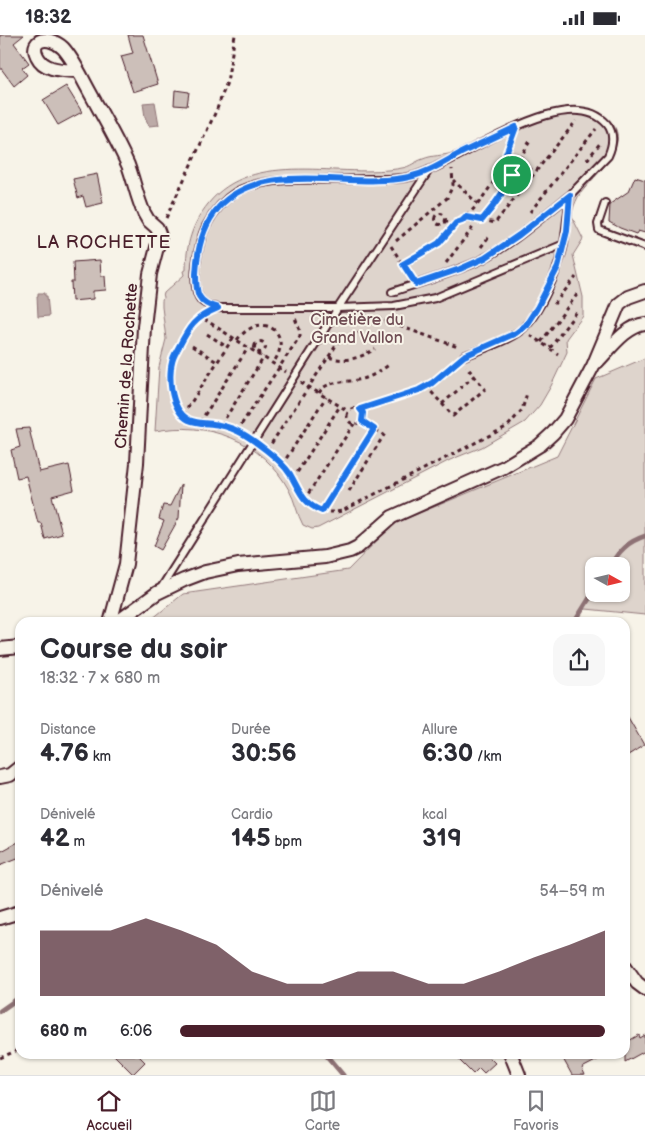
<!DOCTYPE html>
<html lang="fr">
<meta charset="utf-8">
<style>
:root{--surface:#fff;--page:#f7f7f7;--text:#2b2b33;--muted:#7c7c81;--line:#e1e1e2;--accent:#4a1f2b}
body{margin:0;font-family:"Balsamiq Sans",sans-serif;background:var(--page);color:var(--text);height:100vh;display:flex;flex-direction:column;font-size:19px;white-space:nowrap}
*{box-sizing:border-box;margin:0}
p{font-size:16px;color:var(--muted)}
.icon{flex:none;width:28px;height:28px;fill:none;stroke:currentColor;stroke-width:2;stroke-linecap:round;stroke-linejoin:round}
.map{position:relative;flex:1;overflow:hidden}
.side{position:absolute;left:15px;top:582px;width:615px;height:442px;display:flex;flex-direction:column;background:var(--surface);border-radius:15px;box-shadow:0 1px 4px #0004}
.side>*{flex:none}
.needle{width:32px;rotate:98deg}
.fabs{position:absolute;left:585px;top:522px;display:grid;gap:10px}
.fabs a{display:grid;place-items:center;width:45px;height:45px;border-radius:10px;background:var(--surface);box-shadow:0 1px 4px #0004;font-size:25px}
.pin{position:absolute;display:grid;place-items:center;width:42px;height:42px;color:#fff;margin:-21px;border:2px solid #fff;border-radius:50%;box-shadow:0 1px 5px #0007}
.round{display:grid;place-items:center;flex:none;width:52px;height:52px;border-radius:15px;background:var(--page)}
.summary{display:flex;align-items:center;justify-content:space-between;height:85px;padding:0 25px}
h1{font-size:28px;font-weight:700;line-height:38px}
.stats{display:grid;grid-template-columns:repeat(3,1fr);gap:8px;height:85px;padding:5px 25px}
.stats div{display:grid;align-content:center}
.stats b{font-size:25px;font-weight:700}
.stats small{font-size:14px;font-weight:400}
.stats p{font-size:14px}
.chart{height:140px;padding:10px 25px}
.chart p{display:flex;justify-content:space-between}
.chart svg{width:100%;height:90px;margin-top:5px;fill:var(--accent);opacity:.7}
ul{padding:0 25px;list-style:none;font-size:16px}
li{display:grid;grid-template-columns:80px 60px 1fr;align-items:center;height:38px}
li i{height:12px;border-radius:6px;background:var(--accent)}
.status{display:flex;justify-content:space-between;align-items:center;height:35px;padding:0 25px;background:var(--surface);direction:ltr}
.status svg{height:14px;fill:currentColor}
.tabs{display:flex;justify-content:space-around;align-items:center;height:70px;border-top:1px solid var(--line);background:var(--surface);font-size:14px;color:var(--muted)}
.tabs a{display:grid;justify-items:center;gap:2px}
.tabs .on{color:var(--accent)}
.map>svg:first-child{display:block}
.green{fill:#ded4cc;stroke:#947a7c;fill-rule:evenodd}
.water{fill:#bcaaa7;stroke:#8e7275}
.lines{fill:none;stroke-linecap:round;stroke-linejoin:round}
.stream{stroke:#8e7275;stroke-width:5}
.building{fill:#ccbfb9;stroke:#4a1f2b}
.lane-casing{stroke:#4a1f2b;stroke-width:10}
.street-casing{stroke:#4a1f2b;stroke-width:16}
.path{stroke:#4a1f2b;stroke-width:3;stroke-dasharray:4 4;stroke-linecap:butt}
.lane{stroke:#f7f3e8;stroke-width:6}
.street{stroke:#f7f3e8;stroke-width:12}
.route-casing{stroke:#fff;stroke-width:10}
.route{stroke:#1a73e8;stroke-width:6}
.labels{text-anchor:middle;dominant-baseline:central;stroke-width:4;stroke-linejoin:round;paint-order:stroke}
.park-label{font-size:16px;fill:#6f4c53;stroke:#f7f3e8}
.street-label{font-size:16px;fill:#4a1f2b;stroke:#f7f3e8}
.neighbourhood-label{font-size:18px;letter-spacing:1px;fill:#4a1f2b;stroke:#f7f3e8}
</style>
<div class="status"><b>18:32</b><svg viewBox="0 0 49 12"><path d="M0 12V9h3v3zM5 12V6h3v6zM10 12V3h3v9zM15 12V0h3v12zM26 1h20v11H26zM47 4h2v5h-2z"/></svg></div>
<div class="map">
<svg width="645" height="1040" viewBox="0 0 645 1040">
<rect width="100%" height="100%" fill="#f7f3e8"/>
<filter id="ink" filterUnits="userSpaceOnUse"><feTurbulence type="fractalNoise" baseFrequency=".02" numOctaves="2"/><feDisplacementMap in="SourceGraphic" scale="10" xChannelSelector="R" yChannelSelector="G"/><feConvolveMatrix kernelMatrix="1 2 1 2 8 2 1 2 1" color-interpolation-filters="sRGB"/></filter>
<g filter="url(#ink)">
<path class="green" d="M568 73C583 72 597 74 608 84 637 109 591 142 578 162 575 168 573 173 571 180L583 204 573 220 583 262V281L566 304 567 317 551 351 540 370 525 387 482 412 450 425 318 493 312 494 303 490C297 479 295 466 289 455 262 405 208 386 155 396L159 332 166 304 162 272V266L164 258 184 240 183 236 186 235C186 210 192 189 208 169 253 112 342 145 402 133 410 132 416 126 423 124 432 120 443 121 452 118 467 113 480 105 493 98 517 87 542 77 568 73Z
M645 323V580L586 574 571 588H147L183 559 348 535 393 489 557 421 596 344ZM594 531H621V559H594Z"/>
<path class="water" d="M155 67 159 90 149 91 145 82 143 68Z
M38 258H45V261H47L49 281 38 282 37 261H38Z"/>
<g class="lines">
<path class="stream" d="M610 531C619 516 627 507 645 501
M574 588 594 556
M0 976 20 962
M326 1020 343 1040"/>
</g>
<path class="building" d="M0 0H24L14 8 29 28 22 33 27 40 14 51 0 32Z
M128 0H143L158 49 133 57 121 21 133 18Z
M66 51 82 77 58 90 43 65Z
M175 55 189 57 187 71 174 70Z
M97 139 103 168 86 172 83 161 78 163 73 144Z
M635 142 645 145V198L638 196 636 199 620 193 609 187 610 169 629 156Z
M100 225 101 241H105L106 255 93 256V264L72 266 71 247H74L73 227Z
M29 393 39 437 69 430 74 455 52 461 62 499 45 504 41 488H38L26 441 17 443 11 415 20 412 16 394Z
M181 449 179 483 161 515 154 511 164 486 159 484 163 470 170 471Z
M625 677 644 710 625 722Z
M20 806V822L0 830V817Z
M639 1000 640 1003 645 1000V1016L625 1027V1008Z
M114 1020H138L145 1027 133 1039Z
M454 1020H492L489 1022 495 1028 484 1038 479 1033 473 1039Z
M561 1020H607L582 1033 585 1040H572Z"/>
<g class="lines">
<g class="lane-casing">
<path id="lane" d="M605 168 598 189 599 195 645 212
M392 257C422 247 454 238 483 224 515 207 542 182 570 160
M464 321C482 314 507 306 521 295 540 279 559 233 564 209
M161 553 338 273 394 271 435 263 564 209 570 160 608 121C613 110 615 99 607 89 566 42 454 133 409 142 395 145 381 144 367 144 340 145 314 144 287 145 270 146 251 148 236 157 223 165 213 178 206 191 199 206 189 251 201 265 205 270 211 271 217 273H338L429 135"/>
</g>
<g class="street-casing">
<path id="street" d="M78 36C63 35 44 36 37 21 35 17 34 14 36 10 42 0 57 7 63 13 73 24 80 39 87 52 101 78 116 103 128 130 134 146 137 163 144 178L148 185 157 193 160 201 150 239 144 292 137 428 126 529 110 588
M597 327C610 314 626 291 645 289
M116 588 157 558 184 545 205 537 238 530 325 522 350 516 358 512 392 482 504 432 540 410 553 398 565 384 593 331 619 269 628 262 645 256
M0 614 20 612
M0 742 10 740 20 732
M0 883 20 877
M625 931 637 948 645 954
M511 1020 519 1040"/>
</g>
<path class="path" d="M511 106 506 119 535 137
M587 125 601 107
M478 169 493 148 506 119
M530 177 596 94
M434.5 184a5.5 5.5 0 1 1 11 0a5.5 5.5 0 1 1-11 0Z
M466 181 495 188 576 86
M166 183 217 74 227 47 235 0
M482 185 503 159 518 127 530 106
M444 187C463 188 466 182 478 169L453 145
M396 206 447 163 453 150 452 134
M391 211 411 242
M481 212 490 200
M446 228 474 191
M403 229 439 208 456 188
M554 269 576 242
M203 279C194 285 188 296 182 306 171 326 166 341 174 364 177 372 180 379 187 383 194 388 204 387 213 389 224 390 235 394 245 400
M377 283 458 312
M204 284 286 337
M207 299 227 312
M530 300 558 319
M237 305C262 273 295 299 273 328
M254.5 312a5.5 5.5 0 1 1 11 0a5.5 5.5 0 1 1-11 0Z
M541 307 579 257
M192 311 217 327
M550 313 578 275
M329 322C346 328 360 323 375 314
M301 347 348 376
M426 351 453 381 485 354 466 331
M319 358C327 343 350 349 366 343 374 340 382 335 390 329
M442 369 474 341
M347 381a8 8 0 1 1 16 0a8 8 0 1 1-16 0Z
M360 374 419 355 432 348 456 328
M183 380 233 303
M200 387 248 313
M221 390 264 322
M237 396 300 301V296L295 283
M263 412C272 419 281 427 288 436 306 460 304 482 342 476L508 391 522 375 527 358
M267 415 341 303H346L360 297
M282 430 326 362
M293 444 340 371
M349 456 384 400 361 386
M304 465 354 389
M321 476 374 394
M0 1023 20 1014"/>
<use href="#lane" class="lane"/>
<use href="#street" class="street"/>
</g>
</g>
<g class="lines" filter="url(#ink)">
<g class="route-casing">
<path id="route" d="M516 92 506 119 518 127C509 149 498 167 482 185L466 182 462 186 456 188 439 208 403 229 416 249 460 234 485 223 519 200 570 160 567 196 558 232 537 273 526 290 516 298 464 321 432 348 419 355 360 374 363 378 362 386 374 394 322 476C302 468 300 456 290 439 284 430 275 422 266 415 252 404 237 393 219 390 210 388 198 389 189 385 170 375 166 336 175 319 188 295 191 284 218 273 197 268 196 258 196 239 197 215 203 190 219 172 263 123 352 155 409 142 428 138 444 127 461 118 479 109 498 101 516 92Z"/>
</g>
<use href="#route" class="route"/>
</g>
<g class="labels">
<g class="park-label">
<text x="357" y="285">Cimetière du<tspan x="357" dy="18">Grand Vallon</tspan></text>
</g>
<g class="street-label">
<text transform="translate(127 331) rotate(-86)">Chemin de la Rochette</text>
</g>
<g class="neighbourhood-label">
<text x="104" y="207">LA ROCHETTE</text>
</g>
</g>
</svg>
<div class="fabs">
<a><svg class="needle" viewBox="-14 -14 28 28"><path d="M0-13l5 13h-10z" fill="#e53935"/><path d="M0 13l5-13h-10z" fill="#7c7c81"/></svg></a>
</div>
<div class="pin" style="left:512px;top:140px;background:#1e9e55"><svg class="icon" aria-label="arrive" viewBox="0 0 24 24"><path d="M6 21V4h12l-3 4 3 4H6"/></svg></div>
<section class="side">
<div class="summary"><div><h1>Course du soir</h1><p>18:32 · 7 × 680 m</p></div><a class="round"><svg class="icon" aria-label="share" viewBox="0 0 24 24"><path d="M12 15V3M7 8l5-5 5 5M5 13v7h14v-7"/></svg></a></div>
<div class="stats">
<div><p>Distance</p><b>4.76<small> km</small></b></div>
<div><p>Durée</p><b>30:56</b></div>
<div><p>Allure</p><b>6:30<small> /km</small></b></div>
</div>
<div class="stats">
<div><p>Dénivelé</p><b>42<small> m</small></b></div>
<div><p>Cardio</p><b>145<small> bpm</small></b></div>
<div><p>kcal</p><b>319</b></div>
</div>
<div class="chart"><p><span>Dénivelé</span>54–59 m</p>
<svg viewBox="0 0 160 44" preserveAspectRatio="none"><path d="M0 44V12L10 12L20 12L30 6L40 12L50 19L60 32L70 38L80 38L90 32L100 32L110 38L120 38L130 32L140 25L150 19L160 12V44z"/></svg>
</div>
<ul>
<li><b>680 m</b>6:06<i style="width:100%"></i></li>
</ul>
</section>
</div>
<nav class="tabs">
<a class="on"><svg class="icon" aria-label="home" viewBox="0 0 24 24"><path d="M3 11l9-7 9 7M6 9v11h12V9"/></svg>Accueil</a>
<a><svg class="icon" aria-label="map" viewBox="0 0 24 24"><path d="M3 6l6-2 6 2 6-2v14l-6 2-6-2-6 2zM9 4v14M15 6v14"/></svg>Carte</a>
<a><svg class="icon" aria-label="saved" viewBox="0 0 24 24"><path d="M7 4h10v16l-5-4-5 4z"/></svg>Favoris</a>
</nav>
